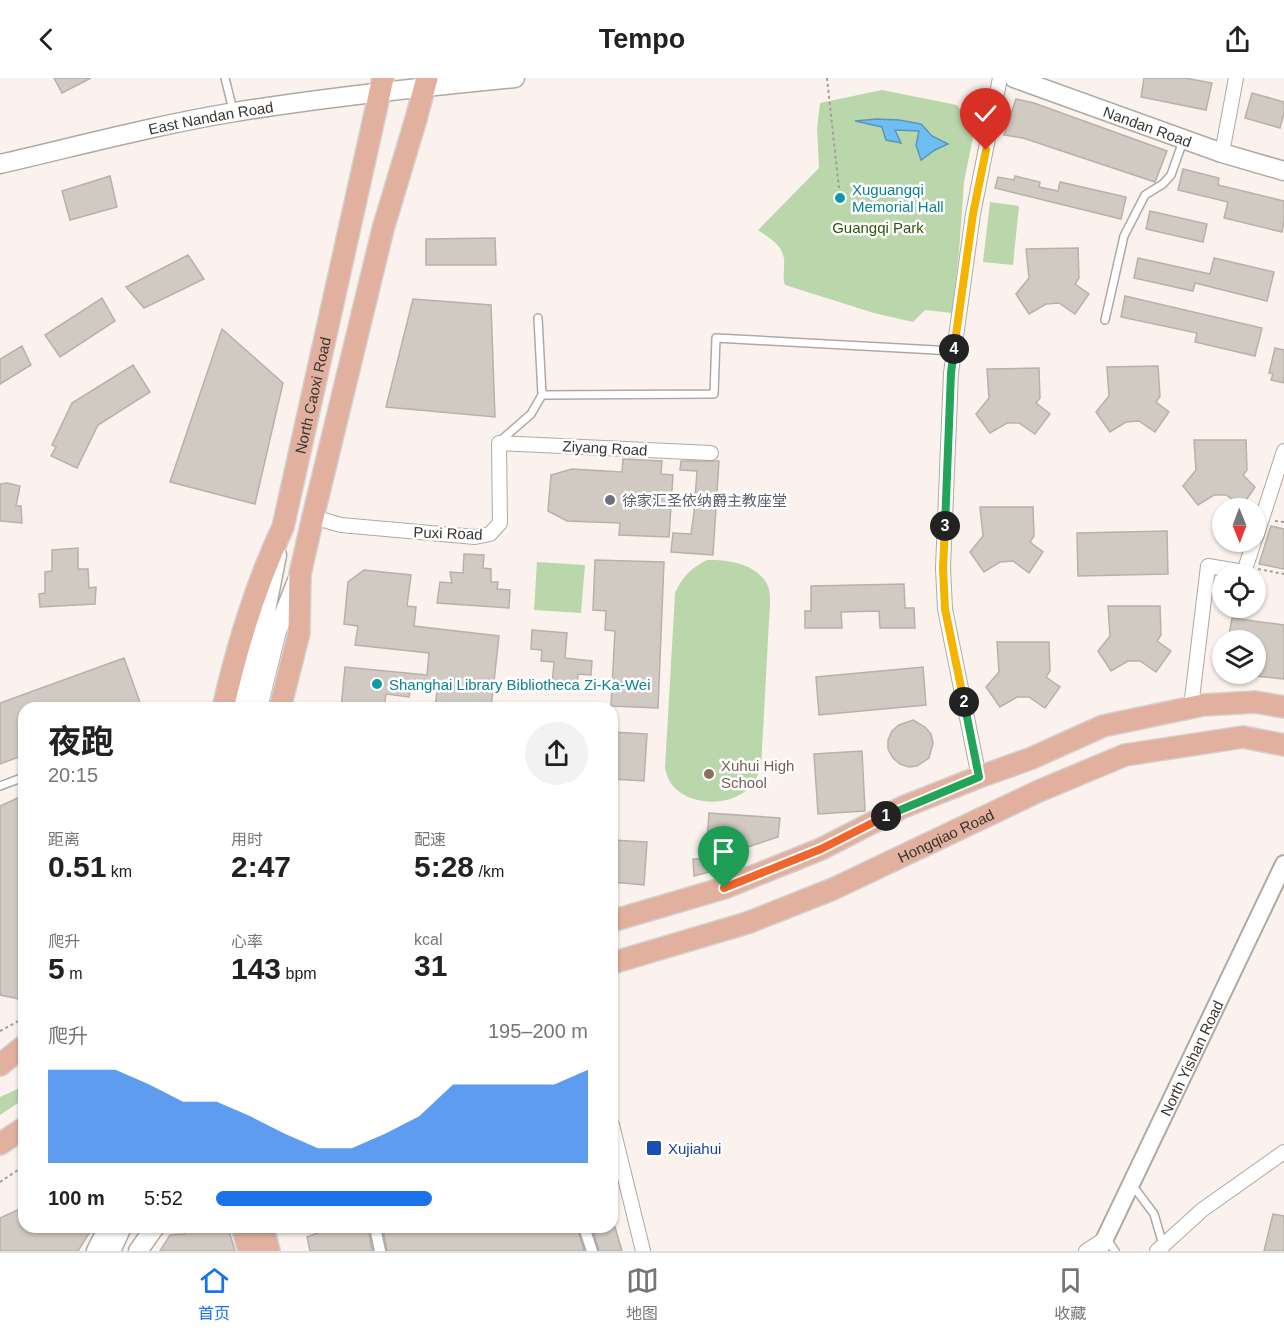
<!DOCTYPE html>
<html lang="zh">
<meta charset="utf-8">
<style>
:root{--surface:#fff;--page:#f2f2f2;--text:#222;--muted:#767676;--line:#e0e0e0;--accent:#1a73e8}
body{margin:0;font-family:Arial,"Noto Sans SC",sans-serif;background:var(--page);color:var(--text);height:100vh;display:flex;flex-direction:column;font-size:22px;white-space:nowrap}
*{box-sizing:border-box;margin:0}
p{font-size:20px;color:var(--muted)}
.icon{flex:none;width:33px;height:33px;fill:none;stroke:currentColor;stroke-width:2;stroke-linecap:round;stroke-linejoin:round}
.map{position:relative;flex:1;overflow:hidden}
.drawer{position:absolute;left:18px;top:624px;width:600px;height:531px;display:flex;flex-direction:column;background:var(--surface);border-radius:18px;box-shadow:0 2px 4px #0004}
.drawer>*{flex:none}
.needle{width:39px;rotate:179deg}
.buttons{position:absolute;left:1212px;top:420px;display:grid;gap:12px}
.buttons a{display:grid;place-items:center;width:54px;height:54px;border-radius:50%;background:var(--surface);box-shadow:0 2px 4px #0004;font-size:30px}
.pin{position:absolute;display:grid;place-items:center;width:51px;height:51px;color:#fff;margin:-62px -26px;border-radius:50% 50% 50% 0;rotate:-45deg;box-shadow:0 0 6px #0007}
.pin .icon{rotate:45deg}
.km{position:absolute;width:30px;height:30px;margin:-15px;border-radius:50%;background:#222;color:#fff;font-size:16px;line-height:30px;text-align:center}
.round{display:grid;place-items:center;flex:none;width:63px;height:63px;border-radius:32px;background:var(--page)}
.headline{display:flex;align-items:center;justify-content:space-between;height:102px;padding:0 30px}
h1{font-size:33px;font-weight:700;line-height:45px}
.figures{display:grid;grid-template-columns:repeat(3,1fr);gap:9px;height:102px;padding:6px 30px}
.figures div{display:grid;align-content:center}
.figures b{font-size:30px;font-weight:700}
.figures small{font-size:16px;font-weight:400}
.figures p{font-size:16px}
.chart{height:168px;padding:12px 30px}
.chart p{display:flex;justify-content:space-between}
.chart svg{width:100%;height:108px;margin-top:6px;fill:var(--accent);opacity:.7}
ul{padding:0 30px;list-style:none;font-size:20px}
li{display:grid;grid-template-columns:96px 72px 1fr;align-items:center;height:45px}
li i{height:15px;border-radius:8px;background:var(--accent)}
header{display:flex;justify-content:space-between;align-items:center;height:78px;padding:0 30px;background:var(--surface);font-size:27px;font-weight:700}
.menu{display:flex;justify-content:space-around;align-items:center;height:84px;border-top:2px solid var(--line);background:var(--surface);font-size:16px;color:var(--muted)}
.menu a{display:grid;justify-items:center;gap:3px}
.menu .on{color:var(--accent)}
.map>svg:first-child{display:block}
.green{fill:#bad6ab}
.water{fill:#6bbff3;stroke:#5c95b9;stroke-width:1.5}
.building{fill:#d1cac2;stroke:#b7b1a9;stroke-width:1.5}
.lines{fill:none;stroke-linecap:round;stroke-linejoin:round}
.service-casing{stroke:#b1a8a3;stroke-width:10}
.pedestrian-casing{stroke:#b1a8a3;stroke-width:14}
.minor-casing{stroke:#b1a8a3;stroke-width:16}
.tertiary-casing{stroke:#b1a8a3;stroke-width:20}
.secondary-casing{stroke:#b1a8a3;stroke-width:21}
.primary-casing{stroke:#d3d2d2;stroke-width:24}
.path{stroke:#a59d9a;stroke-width:2;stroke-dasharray:3 3;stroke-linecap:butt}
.service{stroke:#fff;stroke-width:7}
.pedestrian{stroke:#fff;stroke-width:10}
.minor{stroke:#fff;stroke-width:14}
.tertiary{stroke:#fff;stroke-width:16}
.secondary{stroke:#fff;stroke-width:18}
.primary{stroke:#e1b09e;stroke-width:21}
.split-1-casing{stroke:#fff;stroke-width:12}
.split-2-casing{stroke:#fff;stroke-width:12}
.split-3-casing{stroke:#fff;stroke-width:12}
.split-4-casing{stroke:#fff;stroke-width:12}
.split-5-casing{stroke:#fff;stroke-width:12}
.split-1{stroke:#f0652b;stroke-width:8}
.split-2{stroke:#22a559;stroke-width:8}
.split-3{stroke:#f5b400;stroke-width:8}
.split-4{stroke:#22a559;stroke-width:8}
.split-5{stroke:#f5b400;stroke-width:8}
.culture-dot{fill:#0f9aa8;stroke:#fff;stroke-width:2}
.worship-dot{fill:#6b7280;stroke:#fff;stroke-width:2}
.education-dot{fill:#8d6e63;stroke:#fff;stroke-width:2}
.transit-dot{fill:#1a4fb4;stroke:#fff;stroke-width:2}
.labels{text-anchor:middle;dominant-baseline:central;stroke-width:5;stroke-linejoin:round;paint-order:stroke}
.street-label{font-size:15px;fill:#383432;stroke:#fff}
.culture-label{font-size:15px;fill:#0d838f;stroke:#fff;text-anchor:start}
.park-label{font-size:15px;fill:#2d5609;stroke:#fff}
.worship-label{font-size:15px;fill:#5b616d;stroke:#fff;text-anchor:start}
.education-label{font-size:15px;fill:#785e54;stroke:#fff;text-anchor:start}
.transit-label{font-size:15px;fill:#164399;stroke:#fff;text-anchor:start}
</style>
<header><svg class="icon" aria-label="back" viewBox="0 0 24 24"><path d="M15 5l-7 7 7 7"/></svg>Tempo<svg class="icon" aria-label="share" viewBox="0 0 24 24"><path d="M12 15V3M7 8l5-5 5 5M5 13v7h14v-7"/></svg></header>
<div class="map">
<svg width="1284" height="1173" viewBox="0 0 1284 1173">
<rect width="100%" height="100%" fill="#fcf2ed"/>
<path class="green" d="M882 12 957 27 974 54 964 104 959 174 952 235 925 232 913 244 874 235 785 207C782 198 785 190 784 181 782 166 769 160 758 152L819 90 817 51 820 25Z
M990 124 1019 128 1013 187 983 184Z
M707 482C728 481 761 486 769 511 770 515 770 521 770 525L761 690C758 697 755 704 749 710 731 728 694 728 676 711 669 705 667 698 665 690L675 515C682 499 691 490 707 482Z
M537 484 585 487 581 535 534 532Z
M24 1008V1021L0 1037V1019Z"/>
<path class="water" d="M877 41 899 42 921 46 932 58 948 66 935 72 921 82 916 67 919 53 895 52 901 65 886 62 882 49 855 43Z"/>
<path class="building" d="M54 0H91L62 15Z
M1144 0H1185L1212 5 1206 32 1141 19Z
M1252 15 1284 24V35L1280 50 1245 40Z
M1016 21 1034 25 1167 73 1155 104 1023 60 1004 57Z
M1183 91 1219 100 1218 107 1284 123V144L1282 154 1224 140 1228 124 1178 112Z
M110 98 117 129 70 142 62 113Z
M1015 98 1040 104 1039 109 1058 113 1060 104 1126 119 1121 141 995 110 998 99 1014 102Z
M1150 133 1207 146 1203 164 1146 151Z
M495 160 496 187H426V161Z
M1078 170 1079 200 1075 206 1089 216 1075 236 1059 225 1046 226 1029 236 1016 216 1029 200 1026 171Z
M188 177 204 201 144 230 126 209Z
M1138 180 1210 196 1214 180 1274 194 1267 223 1195 205 1193 213 1134 200Z
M1125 218 1262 250 1255 278 1195 264 1197 255 1121 239Z
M102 220 115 243 60 279 45 257Z
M413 221 491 227 495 339 386 329Z
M222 251 283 305 255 426 170 404Z
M22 268 31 287 0 306V281Z
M1275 270 1284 272V305L1271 302 1273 296 1269 295Z
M133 287 150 314 98 347 77 390 51 378 56 369 52 367 72 325Z
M1158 288 1160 318 1156 324 1169 334 1155 354 1139 343 1126 344 1110 354 1096 334 1109 318 1107 289Z
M1039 290 1040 320 1036 325 1050 336 1035 356 1019 345H1007L990 355 976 336 989 320 987 291Z
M1194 362H1246L1247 392 1243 397 1255 409 1242 428 1226 417H1214L1198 427 1183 408 1196 392Z
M623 381 662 383 661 396 673 397 669 459 619 457 620 445 567 443 548 433 551 397 572 391 622 394Z
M681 383H719L713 477 671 474 673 455 691 456 694 434 697 393 680 392Z
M7 405 20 408 16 428H21L22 445 0 443V406Z
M980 429H1033L1034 458 1030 464 1043 474 1029 495 1013 483 1000 484 984 494 970 474 983 458Z
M1271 448 1284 451V491L1259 486Z
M1167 453 1168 496 1078 498 1077 455Z
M78 470V491H88L89 510 96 509 95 526 40 529 39 516 45 515V494L52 493V472Z
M464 476 484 477 483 490 491 491V504H498L497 511 510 512 509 530 437 525 440 504 452 505 450 494 463 495Z
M595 482 664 484 658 630 611 628 615 553 605 552 606 533 593 532Z
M364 492 411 497 407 528 416 529 414 548 499 558 491 630H435L437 613 411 610 409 619 386 616 384 630H341L345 589 427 597 429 575 355 567 358 548 344 546 348 504Z
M904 506 905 530H914L915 550H880L879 533 841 534 842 550H805V533H811V508Z
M1108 528H1160L1161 557 1157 563 1171 573 1156 594 1140 583H1128L1111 593 1098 573 1110 558Z
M1232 540 1284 547V601L1256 598V562H1228Z
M532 552 567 555 565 580 592 583 591 597 578 596 577 610 552 608 554 584 541 583 542 572 531 571Z
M997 564H1049L1050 593 1046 599 1060 609 1045 630 1029 619H1017L1000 629 986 609 999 594Z
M124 580 142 630H24V677L0 686V625Z
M923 589 926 627 819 637 816 599Z
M913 642 925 649 931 656 933 665 929 680 917 688 909 689 900 686 893 680 888 671V662L892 653 899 647Z
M612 654 647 656 644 703 612 701Z
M862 673 865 733 818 736 814 676Z
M24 717V922L0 917V728Z
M709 735 780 740 778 759 720 778 706 777Z
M612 762 647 764 644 807 612 804Z
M693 781H706L709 794 694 798Z
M24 1129V1149H93L78 1173H0V1140Z
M1273 1136 1284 1138V1173H1264Z
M189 1149H228L235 1173H160L170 1157 184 1156Z
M319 1149H368L372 1173H310L307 1159 320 1154Z
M383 1149H577L584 1173H387Z
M592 1149H615L622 1173H599Z"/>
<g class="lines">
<g class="service-casing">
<path id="service" d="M225 0 233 32
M1105 242 1124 158 1145 117 1163 106 1171 97 1183 63
M542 317 714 316 716 260 954 273
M499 364 531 336 542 317 538 240
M0 708 24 699
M1133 1108 1154 1136 1163 1167
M1106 1160 1115 1173"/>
</g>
<g class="pedestrian-casing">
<path id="pedestrian" d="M375 1149 380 1173
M584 1149 592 1173"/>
</g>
<g class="minor-casing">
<path id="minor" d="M1222 75 1236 0
M313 439 341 447 475 459 490 456 500 445 499 365 711 375
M1256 459 1284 373
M1191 629 1208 488 1244 494 1254 464
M979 699 945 531 943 490 951 295 973 136 1000 0
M612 1047 643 1173
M1086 1173 1106 1160
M1157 1173 1202 1132 1284 1074"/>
</g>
<g class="tertiary-casing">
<g id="tertiary">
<path id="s1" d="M1099 1173 1284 786"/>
</g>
</g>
<g class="secondary-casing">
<g id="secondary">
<path id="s2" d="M1014 0 1222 75 1284 93"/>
<path id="s3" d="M0 86C78 68 156 47 235 34 328 19 422 9 515 0"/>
<path d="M243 630 263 548 277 477"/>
<path d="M258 630 277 553 298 500"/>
<path d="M96 1173 108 1149"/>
<path d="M111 1173 122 1149"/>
<path d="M138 1173 155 1149"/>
</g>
</g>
<g class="primary-casing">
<g id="primary">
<path id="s4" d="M223 630C237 569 256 506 283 449L383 0"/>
<path d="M280 630 299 555 300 496 313 439 383 151 416 41 427 0"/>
<path d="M612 843 724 810 821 771 903 729 979 699 1032 680 1103 648 1203 627 1255 624 1284 629"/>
<path id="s5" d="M612 885 747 845 833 811 1039 713 1125 677 1243 659 1284 667"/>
<path d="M0 987 24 968"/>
<path d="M0 1066 24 1050"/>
<path d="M242 1149 249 1173"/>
<path d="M263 1149 269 1173"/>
</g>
</g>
<path class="path" d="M827 0 839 110
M1275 443 1284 444
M1258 491 1284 496
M0 953 24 940
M0 1104 24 1088"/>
<use href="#service" class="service"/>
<use href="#pedestrian" class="pedestrian"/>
<use href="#minor" class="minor"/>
<use href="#tertiary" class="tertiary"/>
<use href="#secondary" class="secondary"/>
<use href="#primary" class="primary"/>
</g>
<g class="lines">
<g class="split-1-casing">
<path id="split-1" d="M724 810 821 771 886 738"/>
</g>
<g class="split-2-casing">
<path id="split-2" d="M886 738 979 699 964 624"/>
</g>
<g class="split-3-casing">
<path id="split-3" d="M945 448 943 490 945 531 964 624"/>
</g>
<g class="split-4-casing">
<path id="split-4" d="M945 448 951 295 954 271"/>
</g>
<g class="split-5-casing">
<path id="split-5" d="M954 271 973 136 986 72"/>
</g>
<use href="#split-1" class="split-1"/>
<use href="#split-2" class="split-2"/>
<use href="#split-3" class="split-3"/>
<use href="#split-4" class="split-4"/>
<use href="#split-5" class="split-5"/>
</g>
<g class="culture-dot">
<circle cx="840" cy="120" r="6"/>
<circle cx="377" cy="606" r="6"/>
</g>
<circle class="worship-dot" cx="610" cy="422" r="6"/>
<circle class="education-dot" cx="709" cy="696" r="6"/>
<rect class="transit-dot" x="646" y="1062" width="16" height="16" rx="3"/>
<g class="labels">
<g class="street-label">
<text stroke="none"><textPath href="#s3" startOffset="216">East Nandan Road</textPath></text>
<text stroke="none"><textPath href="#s2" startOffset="142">Nandan Road</textPath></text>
<text stroke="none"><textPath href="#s4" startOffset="326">North Caoxi Road</textPath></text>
<text transform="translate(605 370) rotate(3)">Ziyang Road</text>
<text transform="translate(448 455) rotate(2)">Puxi Road</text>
<text stroke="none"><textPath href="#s5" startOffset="358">Hongqiao Road</textPath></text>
<text stroke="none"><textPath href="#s1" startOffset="214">North Yishan Road</textPath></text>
</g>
<g class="culture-label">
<text x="852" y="111">Xuguangqi<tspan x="852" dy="17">Memorial Hall</tspan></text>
<text x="389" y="606">Shanghai Library Bibliotheca Zi-Ka-Wei</text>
</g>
<g class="park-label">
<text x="878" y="149">Guangqi Park</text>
</g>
<g class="worship-label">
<text x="622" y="422">徐家汇圣依纳爵主教座堂</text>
</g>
<g class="education-label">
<text x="721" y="687">Xuhui High<tspan x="721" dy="17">School</tspan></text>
</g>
<g class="transit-label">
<text x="668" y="1070">Xujiahui</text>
</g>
</g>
</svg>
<div class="buttons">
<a><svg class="needle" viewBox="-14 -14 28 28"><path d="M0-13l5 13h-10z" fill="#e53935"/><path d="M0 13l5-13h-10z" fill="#767676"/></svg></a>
<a><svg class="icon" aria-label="locate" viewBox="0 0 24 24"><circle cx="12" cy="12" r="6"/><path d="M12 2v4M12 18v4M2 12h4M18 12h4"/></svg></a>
<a><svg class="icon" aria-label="layers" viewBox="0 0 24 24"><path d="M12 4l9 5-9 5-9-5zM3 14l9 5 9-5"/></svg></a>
</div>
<div class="pin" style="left:724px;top:810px;background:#1e9e55"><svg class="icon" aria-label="arrive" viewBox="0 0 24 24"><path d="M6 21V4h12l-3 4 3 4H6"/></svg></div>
<div class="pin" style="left:986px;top:72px;background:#d93025"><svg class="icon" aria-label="check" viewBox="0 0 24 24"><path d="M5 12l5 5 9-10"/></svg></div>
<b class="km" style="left:886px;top:738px">1</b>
<b class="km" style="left:964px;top:624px">2</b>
<b class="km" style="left:945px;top:448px">3</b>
<b class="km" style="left:954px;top:271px">4</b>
<section class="drawer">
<div class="headline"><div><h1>夜跑</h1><p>20:15</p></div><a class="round"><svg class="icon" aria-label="share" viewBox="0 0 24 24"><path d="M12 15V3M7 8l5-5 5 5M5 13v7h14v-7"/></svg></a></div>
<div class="figures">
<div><p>距离</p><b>0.51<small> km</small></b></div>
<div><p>用时</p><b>2:47</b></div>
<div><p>配速</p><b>5:28<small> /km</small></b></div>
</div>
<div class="figures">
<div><p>爬升</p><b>5<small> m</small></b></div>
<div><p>心率</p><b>143<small> bpm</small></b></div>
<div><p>kcal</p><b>31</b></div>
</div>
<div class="chart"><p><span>爬升</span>195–200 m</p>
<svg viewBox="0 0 160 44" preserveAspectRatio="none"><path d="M0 44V6L10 6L20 6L30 12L40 19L50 19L60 25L70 32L80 38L90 38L100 32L110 25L120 12L130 12L140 12L150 12L160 6V44z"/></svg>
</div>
<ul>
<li><b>100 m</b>5:52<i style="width:58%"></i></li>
</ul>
</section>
</div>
<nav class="menu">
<a class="on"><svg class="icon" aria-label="home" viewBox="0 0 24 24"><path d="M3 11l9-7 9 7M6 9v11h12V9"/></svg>首页</a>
<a><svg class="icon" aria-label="map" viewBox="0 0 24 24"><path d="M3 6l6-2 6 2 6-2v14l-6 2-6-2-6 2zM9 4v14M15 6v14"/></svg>地图</a>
<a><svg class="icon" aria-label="saved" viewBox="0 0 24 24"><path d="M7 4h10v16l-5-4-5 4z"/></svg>收藏</a>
</nav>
